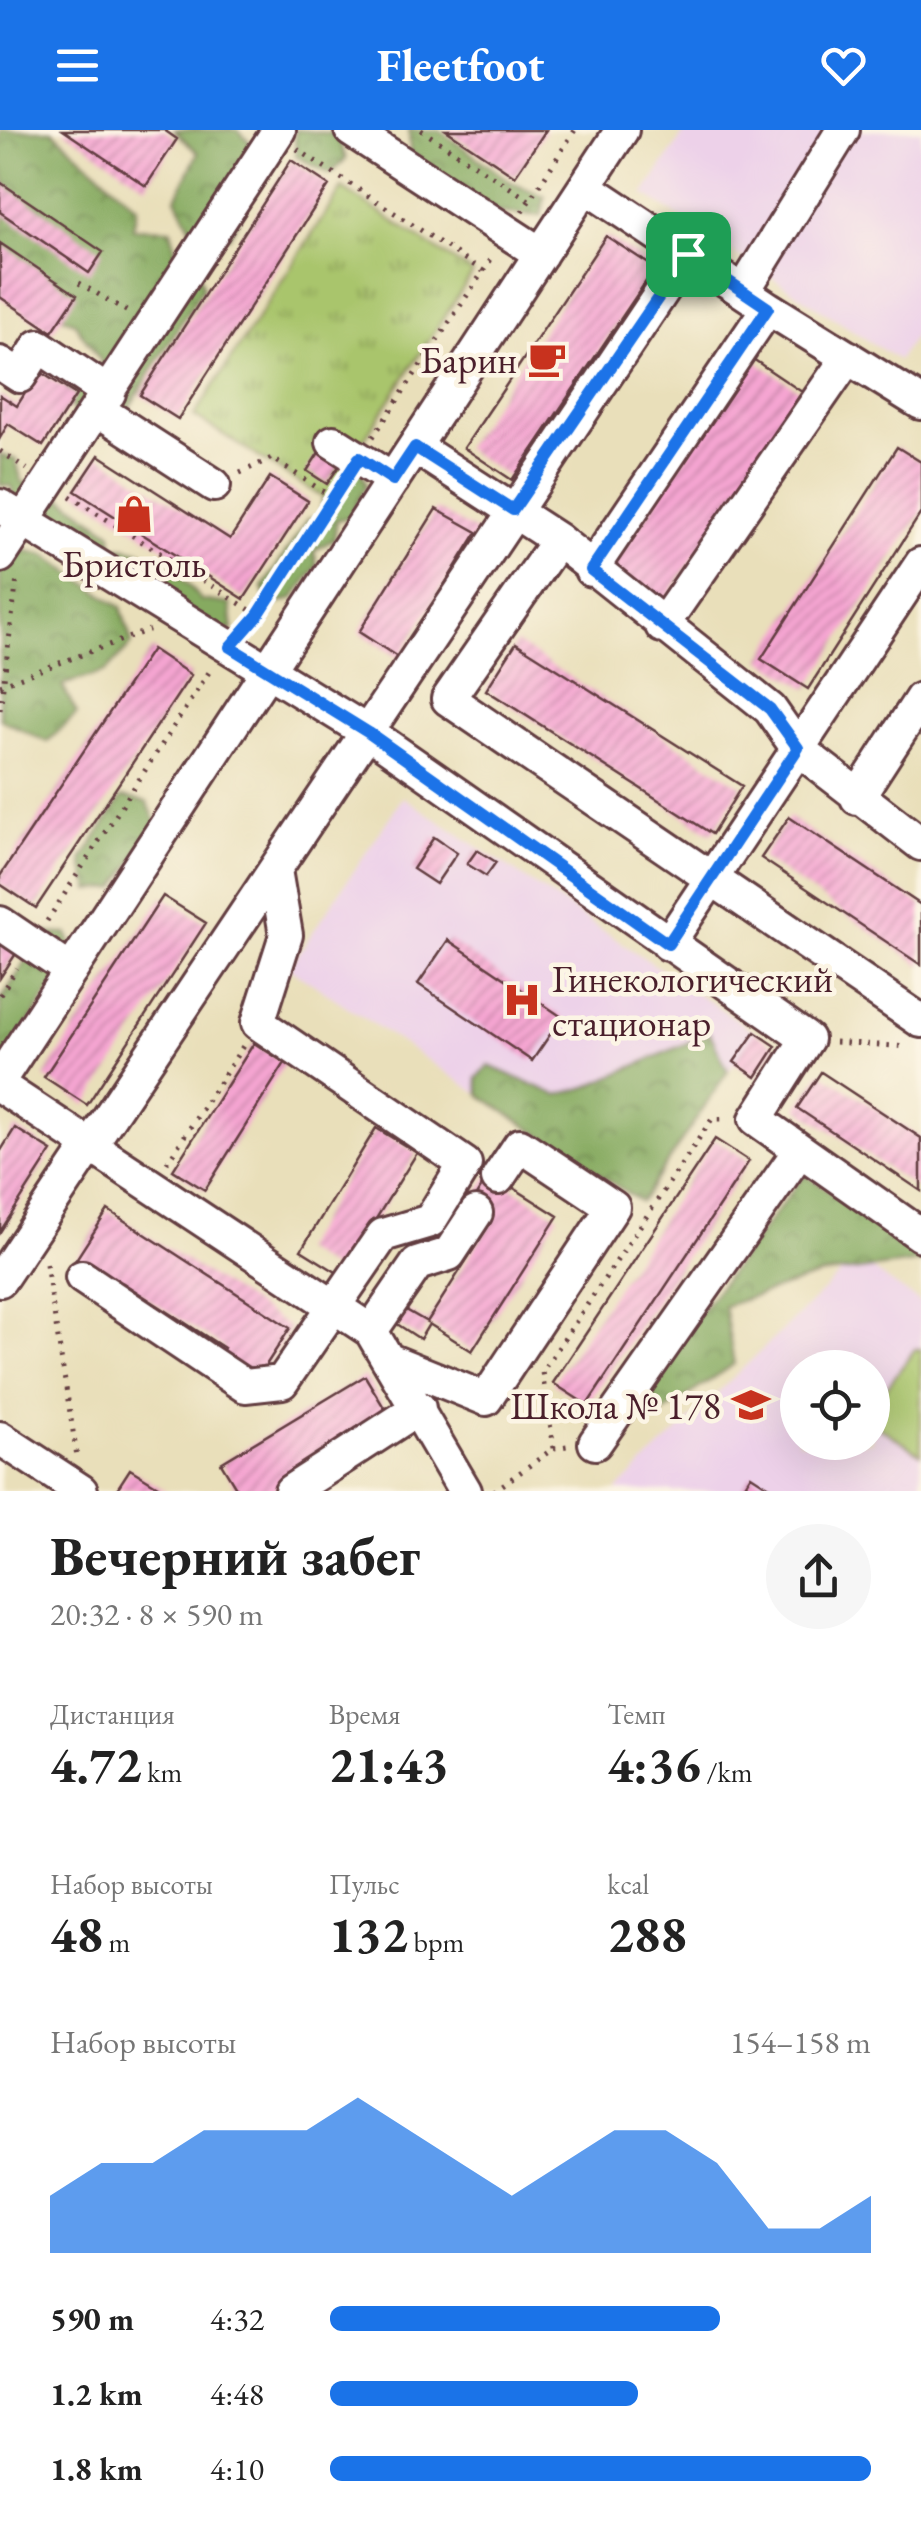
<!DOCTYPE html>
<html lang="ru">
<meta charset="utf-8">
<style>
:root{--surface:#fff;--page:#f6f6f6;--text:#222;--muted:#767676;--accent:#1a73e8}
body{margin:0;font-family:"EB Garamond",serif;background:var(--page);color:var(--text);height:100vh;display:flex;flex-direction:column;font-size:38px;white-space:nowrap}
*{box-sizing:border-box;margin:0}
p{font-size:32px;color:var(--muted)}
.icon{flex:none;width:55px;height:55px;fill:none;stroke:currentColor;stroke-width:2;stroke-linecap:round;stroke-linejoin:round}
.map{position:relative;height:1361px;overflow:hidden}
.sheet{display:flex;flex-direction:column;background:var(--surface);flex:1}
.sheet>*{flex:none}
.fabs{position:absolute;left:780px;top:1220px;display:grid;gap:20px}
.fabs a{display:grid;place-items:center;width:110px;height:110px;border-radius:50%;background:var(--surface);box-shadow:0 10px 40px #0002;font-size:50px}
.pin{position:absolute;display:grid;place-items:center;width:85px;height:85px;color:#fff;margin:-42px;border-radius:20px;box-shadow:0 5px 15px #0006}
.round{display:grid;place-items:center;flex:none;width:105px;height:105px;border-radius:52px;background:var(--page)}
.summary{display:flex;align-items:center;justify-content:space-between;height:170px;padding:0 50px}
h1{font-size:55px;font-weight:700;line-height:75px}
.metrics{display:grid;grid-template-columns:repeat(3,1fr);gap:15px;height:170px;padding:10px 50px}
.metrics div{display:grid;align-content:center}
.metrics b{font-size:50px;font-weight:700}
.metrics small{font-size:28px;font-weight:400}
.metrics p{font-size:28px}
.chart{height:280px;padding:20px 50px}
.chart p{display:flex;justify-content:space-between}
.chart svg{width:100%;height:180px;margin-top:10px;fill:var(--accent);opacity:.7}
ul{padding:0 50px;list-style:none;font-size:32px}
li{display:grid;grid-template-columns:160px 120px 1fr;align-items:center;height:75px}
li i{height:25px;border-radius:12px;background:var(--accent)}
header{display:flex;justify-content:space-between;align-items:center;height:130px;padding:0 50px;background:var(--accent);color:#fff;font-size:45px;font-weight:700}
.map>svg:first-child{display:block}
.built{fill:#edd1e9;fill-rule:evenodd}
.forest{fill:url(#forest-crowns);stroke:#686446;stroke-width:2.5}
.park{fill:url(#park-tufts);stroke:#7a724c;stroke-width:2.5}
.pitch{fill:#a9c56c;stroke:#7a724c;stroke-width:2.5}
.building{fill:url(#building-hatch)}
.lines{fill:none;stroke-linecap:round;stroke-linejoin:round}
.minor-casing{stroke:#623c40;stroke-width:38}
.path{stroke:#623c40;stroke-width:5;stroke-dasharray:2.5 8;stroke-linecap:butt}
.minor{stroke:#fff;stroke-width:32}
.route-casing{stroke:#fff;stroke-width:20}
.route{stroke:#1a73e8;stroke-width:12}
.labels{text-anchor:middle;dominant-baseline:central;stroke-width:9;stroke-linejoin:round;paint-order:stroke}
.poi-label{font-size:38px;fill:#4a1f2b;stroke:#fcf5e5;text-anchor:end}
</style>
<header><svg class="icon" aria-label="menu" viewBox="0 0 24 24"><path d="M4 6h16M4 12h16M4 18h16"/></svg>Fleetfoot<svg class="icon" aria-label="heart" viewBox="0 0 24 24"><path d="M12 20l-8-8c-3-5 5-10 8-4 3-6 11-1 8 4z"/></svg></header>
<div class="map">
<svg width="921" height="1361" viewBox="0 0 921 1361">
<defs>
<pattern id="forest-crowns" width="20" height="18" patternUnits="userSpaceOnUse" patternTransform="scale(2.5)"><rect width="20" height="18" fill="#86aa60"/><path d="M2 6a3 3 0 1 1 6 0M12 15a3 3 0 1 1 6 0" fill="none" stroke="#708a4f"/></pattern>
<pattern id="park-tufts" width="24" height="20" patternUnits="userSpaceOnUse" patternTransform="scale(2.5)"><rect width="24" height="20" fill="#a9c56c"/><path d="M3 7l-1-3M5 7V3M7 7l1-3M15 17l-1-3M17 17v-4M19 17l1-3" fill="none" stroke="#8c9f59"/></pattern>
<pattern id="building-hatch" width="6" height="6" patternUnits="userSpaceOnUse" patternTransform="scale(2.5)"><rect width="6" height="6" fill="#f5a5d1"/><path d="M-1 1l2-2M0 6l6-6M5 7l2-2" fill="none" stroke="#c886aa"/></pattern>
</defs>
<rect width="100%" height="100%" fill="#fcf5e5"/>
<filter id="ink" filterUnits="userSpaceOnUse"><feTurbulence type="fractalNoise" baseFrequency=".01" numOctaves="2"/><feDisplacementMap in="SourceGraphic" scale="20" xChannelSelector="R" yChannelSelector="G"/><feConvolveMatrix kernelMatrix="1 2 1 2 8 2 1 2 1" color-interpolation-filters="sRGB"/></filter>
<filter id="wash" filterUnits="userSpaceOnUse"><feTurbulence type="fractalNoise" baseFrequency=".0048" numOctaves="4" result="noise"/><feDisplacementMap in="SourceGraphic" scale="40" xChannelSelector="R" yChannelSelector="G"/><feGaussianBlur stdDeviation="2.25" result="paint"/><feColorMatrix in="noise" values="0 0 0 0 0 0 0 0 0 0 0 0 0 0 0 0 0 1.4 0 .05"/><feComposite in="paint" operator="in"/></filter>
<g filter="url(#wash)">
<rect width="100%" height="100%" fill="#e9dfba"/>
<path class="built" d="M686 0H921V196L898 230 644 64Z
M403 667 755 902 641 1072 289 838Z
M856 1129 921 1173V1361H616ZM798 1238H872V1312H798Z"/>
<path class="forest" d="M0 0H52L137 77 133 98 171 99 177 127 198 140 203 157 124 286 79 288 62 264 74 244 103 234 74 192 30 171 0 134V104L9 73 0 29Z
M174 0H238L269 33 229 107 191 99 176 68 198 23Z
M295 0 337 4 346 29 330 44 296 26Z
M409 0 440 1 511 52 545 67 541 86 495 82 410 22Z
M0 324 16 330 22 353 40 352 112 403 113 417C149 416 180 442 201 470L230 474 233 500 202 499 18 385 11 356 0 355Z
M348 337 361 339 366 355 350 387 337 390 334 409 314 421 317 436 293 469 268 476 263 457 308 389 320 386 323 366Z
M0 415 45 425 121 477 132 514 105 542 62 555 77 584 47 612 0 589Z
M122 667 147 672 157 694 116 758 90 760 82 730Z
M45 803 68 804 74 825 0 936V871Z
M710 903 728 941 641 1072 480 965 477 948 489 936 557 965 587 957Z
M805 1044 921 1126V1132L821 1145 724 1176 734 1234 663 1283 646 1253Z"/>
<path class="park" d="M342 58 473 143 325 369 194 286Z"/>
<path class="pitch" d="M915 1219H921V1324L879 1297 876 1272Z"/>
<g id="blocks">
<path class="building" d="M63 0H164L177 9 146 56Z
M446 0H546L515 46Z
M291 30 329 55 178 289 140 265Z
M0 52 103 122 89 143 0 82Z
M606 106 655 138 512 350 464 318Z
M0 113 77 165 52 202 0 167Z
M750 227 802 262 663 474 611 439Z
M39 241 76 265 43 316 8 294 0 308V265L17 276Z
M323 316 344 329 327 354 307 341Z
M897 317 921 332V383L808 559 761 529Z
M99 325 230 409 270 347 308 371 244 469 75 361Z
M436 379 477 402 399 528 359 502Z
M516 513 742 656 712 704 486 560Z
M152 519 191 545 36 778 0 754V746Z
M789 687 921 775V835L761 728Z
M434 707 457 723 436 754 413 739Z
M477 720 496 732 486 746 467 734Z
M163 766 206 793 87 975 44 947Z
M0 807 19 819 0 848Z
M448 810 562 887 532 931 418 854Z
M755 902 776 916 756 947 734 932Z
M254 913 285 933 205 1060 173 1040Z
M821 942 921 1008V1061L797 978Z
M15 998 52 1021 0 1102V1022Z
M376 998 417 1023 341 1145 301 1120Z
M715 1009 749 1031 587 1275 553 1253Z
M490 1043 558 1086 472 1221 429 1194 420 1209 397 1194 406 1180 427 1192 491 1092 468 1078Z
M108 1080 290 1198 255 1252 218 1228 224 1218 123 1153 117 1162 73 1134Z
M365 1246 391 1289 270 1361H238L221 1333Z
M130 1339 166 1361 117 1359Z
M751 1345 776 1361H741Z"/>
</g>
</g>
<g filter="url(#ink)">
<use href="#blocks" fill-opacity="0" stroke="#623c40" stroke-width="2.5"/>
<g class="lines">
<g class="minor-casing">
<path id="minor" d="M351 0 541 124
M586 57 768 178
M744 160 843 0
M0 233 20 246 39 216 109 263
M98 280 214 355
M333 312 393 350
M415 317 558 410 770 579 798 619 921 714
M0 376 369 603 807 909 756 989 921 1105
M558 410 448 569 921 891
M0 426 279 0
M591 440 768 178 921 273
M662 496 848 227
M857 668 921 569
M0 793 71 841
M668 814 921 434
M0 949 622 0
M0 956 371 1201 465 1361
M82 1147 245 1256 282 1252 383 1105 430 1091 465 1034 258 893 286 805 275 740
M0 1150 688 123
M371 1201 417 1134 449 1124 476 1083
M392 1231 486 1269 613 1077 520 1015 498 1048
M0 1308 81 1361
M595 1313 800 1020
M291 1361 419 1278"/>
</g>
<path class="path" d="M421 0 529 70
M297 19 483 141
M522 82 575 0
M79 153 128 182
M373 307 494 125
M0 321 27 339
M240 343 272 328 333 368 246 498
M70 366 258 485
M333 368 345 350
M0 555 149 500
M0 580 17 449
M47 791 213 536
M0 865 17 838
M835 912 908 917
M167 1033 243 916
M46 1134 77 1326
M554 1318 542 1242 712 989H728
M494 1361 554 1318 567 1316"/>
<use href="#minor" class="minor"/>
</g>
</g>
<g class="lines" filter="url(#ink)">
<g class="route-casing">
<path id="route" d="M688 124 768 178 591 440 770 579 798 618 668 814 369 603 230 517 258 485 359 328 393 350 415 317 513 380Z"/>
</g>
<use href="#route" class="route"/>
</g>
<defs>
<g id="cafe-bare" transform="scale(3)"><path d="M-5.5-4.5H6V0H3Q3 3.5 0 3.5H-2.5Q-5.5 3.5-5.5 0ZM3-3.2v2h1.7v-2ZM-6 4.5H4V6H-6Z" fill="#c8321e" stroke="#fcf5e5" stroke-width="2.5" paint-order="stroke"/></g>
<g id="shop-bare" transform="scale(3)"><path d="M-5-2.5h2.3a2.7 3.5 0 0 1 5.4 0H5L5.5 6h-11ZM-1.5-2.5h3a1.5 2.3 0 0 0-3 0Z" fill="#c8321e" stroke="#fcf5e5" stroke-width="2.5" paint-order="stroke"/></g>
<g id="hospital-bare" transform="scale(3)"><path d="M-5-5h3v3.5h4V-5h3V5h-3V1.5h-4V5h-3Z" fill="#c8321e" stroke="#fcf5e5" stroke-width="2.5" paint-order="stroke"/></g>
<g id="school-bare" transform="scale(3)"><path d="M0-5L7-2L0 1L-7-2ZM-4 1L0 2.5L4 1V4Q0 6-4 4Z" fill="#c8321e" stroke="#fcf5e5" stroke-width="2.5" paint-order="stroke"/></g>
</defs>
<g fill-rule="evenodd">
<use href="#cafe-bare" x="547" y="229"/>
<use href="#shop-bare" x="134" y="384"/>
<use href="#hospital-bare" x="522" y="870"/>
<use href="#school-bare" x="751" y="1275"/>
</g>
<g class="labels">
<g class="poi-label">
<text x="517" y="229">Барин</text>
<text x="134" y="433" text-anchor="middle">Бристоль</text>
<text x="552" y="848" text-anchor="start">Гинекологический<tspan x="552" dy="44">стационар</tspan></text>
<text x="721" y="1275">Школа № 178</text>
</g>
</g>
</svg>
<div class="fabs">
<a><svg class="icon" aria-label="locate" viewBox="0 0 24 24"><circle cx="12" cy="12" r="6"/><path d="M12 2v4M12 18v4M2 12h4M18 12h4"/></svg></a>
</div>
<div class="pin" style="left:688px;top:124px;background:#1e9e55"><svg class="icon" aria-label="arrive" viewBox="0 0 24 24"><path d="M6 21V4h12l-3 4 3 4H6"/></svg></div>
</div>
<section class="sheet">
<div class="summary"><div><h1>Вечерний забег</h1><p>20:32 · 8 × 590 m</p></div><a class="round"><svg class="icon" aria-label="share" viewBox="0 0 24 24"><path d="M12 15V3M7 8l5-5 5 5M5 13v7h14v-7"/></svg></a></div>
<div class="metrics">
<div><p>Дистанция</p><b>4.72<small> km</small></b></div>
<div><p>Время</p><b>21:43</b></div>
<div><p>Темп</p><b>4:36<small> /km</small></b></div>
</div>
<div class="metrics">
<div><p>Набор высоты</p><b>48<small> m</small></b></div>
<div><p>Пульс</p><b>132<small> bpm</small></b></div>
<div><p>kcal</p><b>288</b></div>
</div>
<div class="chart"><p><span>Набор высоты</span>154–158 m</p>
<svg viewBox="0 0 160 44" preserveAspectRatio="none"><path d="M0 44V30L10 22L20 22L30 14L40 14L50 14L60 6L70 14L80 22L90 30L100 22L110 14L120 14L130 22L140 38L150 38L160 30V44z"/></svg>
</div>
<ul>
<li><b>590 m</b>4:32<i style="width:72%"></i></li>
<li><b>1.2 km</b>4:48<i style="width:57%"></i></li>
<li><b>1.8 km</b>4:10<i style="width:100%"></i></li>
</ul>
</section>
